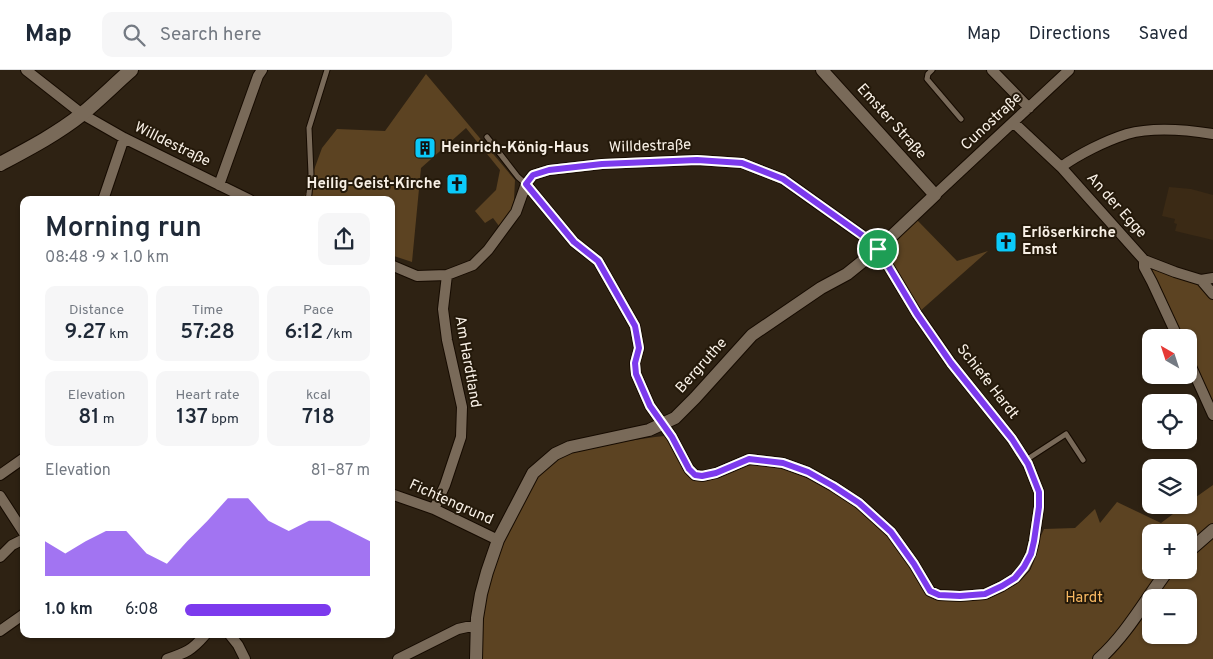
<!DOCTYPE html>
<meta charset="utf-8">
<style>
:root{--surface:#fff;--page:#f6f6f7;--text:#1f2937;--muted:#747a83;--line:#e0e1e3;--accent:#7c3aed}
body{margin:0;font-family:Overpass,sans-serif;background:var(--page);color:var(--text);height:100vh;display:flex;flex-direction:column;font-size:19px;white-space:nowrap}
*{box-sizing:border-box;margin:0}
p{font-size:16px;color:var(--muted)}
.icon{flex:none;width:28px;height:28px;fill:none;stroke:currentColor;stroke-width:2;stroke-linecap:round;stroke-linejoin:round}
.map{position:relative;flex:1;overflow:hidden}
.details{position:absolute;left:20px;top:126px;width:375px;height:442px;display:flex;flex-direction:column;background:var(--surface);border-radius:10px;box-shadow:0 1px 4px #0004}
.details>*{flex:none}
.needle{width:32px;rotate:321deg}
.buttons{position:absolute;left:1142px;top:259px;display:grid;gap:10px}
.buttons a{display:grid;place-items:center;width:55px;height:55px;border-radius:10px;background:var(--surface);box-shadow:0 1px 4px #0004;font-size:25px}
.pin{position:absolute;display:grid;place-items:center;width:42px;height:42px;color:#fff;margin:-21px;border:2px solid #fff;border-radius:50%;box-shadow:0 1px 5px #0007}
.round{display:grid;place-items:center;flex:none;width:52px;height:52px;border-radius:10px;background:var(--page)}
.summary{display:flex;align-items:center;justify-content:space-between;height:85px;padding:0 25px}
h1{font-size:28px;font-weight:600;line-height:38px}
.figures{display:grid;grid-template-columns:repeat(3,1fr);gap:8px;height:85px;padding:5px 25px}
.figures div{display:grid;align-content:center;border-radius:10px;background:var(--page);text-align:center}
.figures b{font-size:21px;font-weight:600}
.figures small{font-size:14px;font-weight:400}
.figures p{font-size:14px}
.chart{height:140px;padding:10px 25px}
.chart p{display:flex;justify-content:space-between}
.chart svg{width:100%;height:90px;margin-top:5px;fill:var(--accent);opacity:.7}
ul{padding:0 25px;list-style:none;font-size:16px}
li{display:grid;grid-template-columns:80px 60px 1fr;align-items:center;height:38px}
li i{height:12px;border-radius:6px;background:var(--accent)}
header{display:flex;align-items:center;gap:30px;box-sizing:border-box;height:70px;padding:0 25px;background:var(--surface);border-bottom:1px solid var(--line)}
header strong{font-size:24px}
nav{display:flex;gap:28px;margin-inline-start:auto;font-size:18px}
.search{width:350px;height:45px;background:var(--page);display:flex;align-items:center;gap:12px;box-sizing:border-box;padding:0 18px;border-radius:10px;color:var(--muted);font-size:19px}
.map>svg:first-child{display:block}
.built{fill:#3b2a15}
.green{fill:#5c4322;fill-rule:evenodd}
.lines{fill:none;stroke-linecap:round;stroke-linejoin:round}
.service-casing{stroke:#160b01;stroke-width:7}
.minor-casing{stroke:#160b01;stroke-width:12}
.tertiary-casing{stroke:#160b01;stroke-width:14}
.secondary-casing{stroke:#160b01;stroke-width:16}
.service{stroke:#796a59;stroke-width:5}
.minor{stroke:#796a59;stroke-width:10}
.tertiary{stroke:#796a59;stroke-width:12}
.secondary{stroke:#796a59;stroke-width:14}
.route-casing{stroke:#fff;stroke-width:10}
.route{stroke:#7c3aed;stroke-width:6}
.labels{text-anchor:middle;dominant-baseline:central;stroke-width:4;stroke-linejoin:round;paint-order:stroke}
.street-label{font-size:15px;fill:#f8f0e6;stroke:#24190a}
.poi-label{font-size:15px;font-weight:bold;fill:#f8f0e6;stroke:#24190a;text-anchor:start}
.park-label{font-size:15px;fill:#f8b861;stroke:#24190a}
</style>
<header>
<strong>Map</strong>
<div class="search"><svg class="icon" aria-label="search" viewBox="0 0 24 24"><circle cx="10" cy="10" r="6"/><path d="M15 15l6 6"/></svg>Search here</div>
<nav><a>Map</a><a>Directions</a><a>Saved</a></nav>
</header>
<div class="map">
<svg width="1213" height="589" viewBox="0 0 1213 589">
<rect width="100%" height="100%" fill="#2e2213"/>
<path class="built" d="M1169 117 1191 119 1213 125V170L1175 161 1177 154 1174 153 1175 149 1162 146Z"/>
<path class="green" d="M426 4 515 110 514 130 510 142 499 156 493 148 485 153 475 141 496 120 500 100 466 58 421 98 412 192 391 185V130H303L322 78 337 59 385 61Z
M910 148 918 151 957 191 988 181 919 242 878 179Z
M1149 198 1199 214 1213 229V333L1189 282V268L1182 267Z
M665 366 669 367 691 405 758 394 776 396 807 408 833 420 855 435 876 452 890 468 934 527 985 528 998 524 1010 517 1039 470 1044 459 1075 458 1095 439 1100 453 1117 432 1161 453 1185 435H1189V432L1213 415V589H482L480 567 488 512 511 454 537 405 557 387 594 376 655 367ZM1151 462H1189V500H1151ZM1151 528H1189V565H1151Z"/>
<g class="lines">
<g class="service-casing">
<path id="service" d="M932 0 928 4 927 9 961 49
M487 67 518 107 526 114
M308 130 309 124 311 104 309 58 327 0
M1026 390 1066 364 1083 390"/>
</g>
<g class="minor-casing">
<path id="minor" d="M26 0 82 44 124 68 250 130
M992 0 1029 38
M1014 53 1061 97 1144 190 1175 202 1201 210 1213 208
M1061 97C1079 84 1105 71 1127 64 1152 57 1188 60 1213 64
M219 115 258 6 262 0
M935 125 1069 0
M103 130 124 68
M1144 190V197L1152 212 1178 268
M391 195 417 206 447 205 473 195 488 180 516 142 526 114 533 105 549 100 602 94 697 90 742 93 783 109 866 168 878 179 917 244 951 293 1012 369 1028 394 1039 422V437L1034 471 1031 483 1025 497 1015 508 1002 516 985 524 960 526 939 525 930 521 914 494 891 462 859 433 833 416 808 402 783 393 749 389 716 403 703 406 695 405 689 399 672 367 650 336 636 304 635 293 639 278 635 256 598 191 574 172 526 114
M1201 210 1213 224
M1189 292 1213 345
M0 405 24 388
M391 424 434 439 498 470
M0 426 24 463
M434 439 445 415 461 367 462 337 447 270 443 239 447 205
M0 487 12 475 24 469
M0 561 24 544
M230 565 238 575 245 589
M167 589C186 583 192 580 205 565
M398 589 458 559 467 557H476"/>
</g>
<g class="tertiary-casing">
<path id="tertiary" d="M1189 481 1213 460
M476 589 477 548 481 524 487 502 498 470 533 403 555 384 570 377 649 360 675 348 695 328 752 265 821 218 847 204 878 179 935 125 822 0
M1099 589C1127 564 1146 529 1168 500"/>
</g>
<g class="secondary-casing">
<path id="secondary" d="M0 94C28 79 57 64 82 44 99 30 115 14 131 0"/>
</g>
<use href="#service" class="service"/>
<use href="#minor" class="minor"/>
<use href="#tertiary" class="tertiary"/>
<use href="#secondary" class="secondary"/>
</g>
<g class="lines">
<g class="route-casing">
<path id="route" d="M697 90 742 93 783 109 866 168 878 179 917 244 951 293 1012 369 1028 394 1039 422V437L1034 471 1031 484 1024 497 1015 508 1002 516 985 524 960 526 939 525 930 521 914 494 891 462 859 433 833 416 808 402 783 393 749 389 716 403 702 406 695 405 689 399 672 367 650 336 636 304 635 293 639 278 635 256 598 191 574 172 526 114 533 105 549 100 602 94Z"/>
</g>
<use href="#route" class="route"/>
</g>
<defs>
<g id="building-square" transform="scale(1.125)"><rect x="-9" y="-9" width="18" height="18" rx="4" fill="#0bcafa" stroke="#24190a"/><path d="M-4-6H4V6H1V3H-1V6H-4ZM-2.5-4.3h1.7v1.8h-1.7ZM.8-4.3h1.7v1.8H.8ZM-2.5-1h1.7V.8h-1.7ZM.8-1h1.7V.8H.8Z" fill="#111"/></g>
<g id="church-square" transform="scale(1.125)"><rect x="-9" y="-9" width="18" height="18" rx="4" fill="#0bcafa" stroke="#24190a"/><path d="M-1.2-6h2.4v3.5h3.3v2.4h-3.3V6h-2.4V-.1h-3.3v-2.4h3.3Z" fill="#111"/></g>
</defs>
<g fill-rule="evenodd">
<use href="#building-square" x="425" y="78"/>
<use href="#church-square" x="457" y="114"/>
<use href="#church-square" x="1006" y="172"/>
</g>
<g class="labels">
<g class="street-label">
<text transform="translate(891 52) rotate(48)">Emster Straße</text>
<text transform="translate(992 52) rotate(-43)">Cunostraße</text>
<text transform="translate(172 75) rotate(26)">Willdestraße</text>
<text transform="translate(650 77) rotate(-2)">Willdestraße</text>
<text transform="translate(1116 136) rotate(48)">An der Egge</text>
<text transform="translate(467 292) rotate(80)">Am Hardtland</text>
<text transform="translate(702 296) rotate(-48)">Bergruthe</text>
<text transform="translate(987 312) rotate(52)">Schiefe Hardt</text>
<text transform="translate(451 433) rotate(24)">Fichtengrund</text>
</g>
<g class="poi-label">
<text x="441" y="78">Heinrich-König-Haus</text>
<text x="441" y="114" text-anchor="end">Heilig-Geist-Kirche</text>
<text x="1022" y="163">Erlöserkirche<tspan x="1022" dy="17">Emst</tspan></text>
</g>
<g class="park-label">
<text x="1084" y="528">Hardt</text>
</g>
</g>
</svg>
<div class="buttons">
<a><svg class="needle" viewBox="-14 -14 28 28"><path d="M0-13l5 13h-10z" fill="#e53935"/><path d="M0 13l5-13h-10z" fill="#747a83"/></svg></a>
<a><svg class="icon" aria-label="locate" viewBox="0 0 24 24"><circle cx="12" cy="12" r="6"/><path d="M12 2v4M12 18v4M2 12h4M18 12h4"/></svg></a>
<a><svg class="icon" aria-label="layers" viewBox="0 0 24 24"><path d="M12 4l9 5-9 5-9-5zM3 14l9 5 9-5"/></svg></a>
<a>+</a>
<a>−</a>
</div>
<div class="pin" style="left:878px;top:179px;background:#1e9e55"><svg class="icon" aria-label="arrive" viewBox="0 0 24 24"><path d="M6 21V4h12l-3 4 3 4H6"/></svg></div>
<section class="details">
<div class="summary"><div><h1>Morning run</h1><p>08:48 · 9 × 1.0 km</p></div><a class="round"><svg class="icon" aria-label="share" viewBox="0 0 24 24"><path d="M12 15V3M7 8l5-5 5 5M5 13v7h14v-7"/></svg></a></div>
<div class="figures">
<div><p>Distance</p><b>9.27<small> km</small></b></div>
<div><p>Time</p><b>57:28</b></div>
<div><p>Pace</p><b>6:12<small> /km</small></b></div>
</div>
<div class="figures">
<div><p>Elevation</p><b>81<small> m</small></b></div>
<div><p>Heart rate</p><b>137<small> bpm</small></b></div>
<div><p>kcal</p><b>718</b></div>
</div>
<div class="chart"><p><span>Elevation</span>81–87 m</p>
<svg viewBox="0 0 160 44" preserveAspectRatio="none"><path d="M0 44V27L10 33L20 27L30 22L40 22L50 33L60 38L70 27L80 17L90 6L100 6L110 17L120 22L130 17L140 17L150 22L160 27V44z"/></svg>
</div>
<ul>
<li><b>1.0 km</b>6:08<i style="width:79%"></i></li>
</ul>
</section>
</div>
